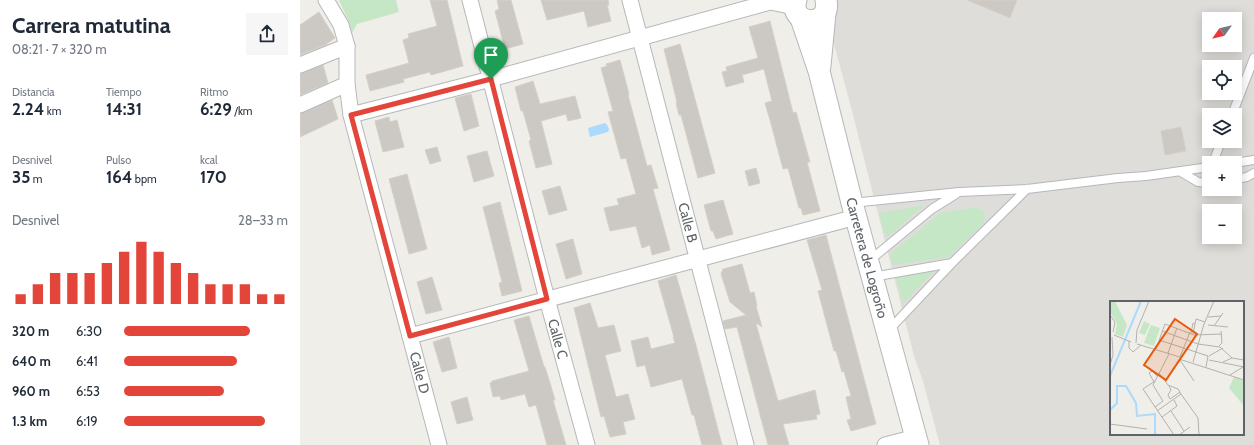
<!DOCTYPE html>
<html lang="es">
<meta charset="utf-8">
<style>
:root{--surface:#fff;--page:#f6f6f7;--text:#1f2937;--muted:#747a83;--accent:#e4453a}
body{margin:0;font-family:Cabin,sans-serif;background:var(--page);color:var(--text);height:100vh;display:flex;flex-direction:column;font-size:15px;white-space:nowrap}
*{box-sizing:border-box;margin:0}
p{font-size:13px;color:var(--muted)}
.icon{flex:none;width:22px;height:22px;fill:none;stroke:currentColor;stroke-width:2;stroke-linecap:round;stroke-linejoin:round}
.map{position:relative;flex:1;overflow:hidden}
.panel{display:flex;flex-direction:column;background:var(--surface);width:300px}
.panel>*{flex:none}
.needle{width:26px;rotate:236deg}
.tools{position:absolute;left:902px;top:12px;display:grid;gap:8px}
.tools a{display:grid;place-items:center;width:40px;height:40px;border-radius:0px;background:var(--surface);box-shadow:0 2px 10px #0003;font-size:20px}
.pin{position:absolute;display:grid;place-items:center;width:34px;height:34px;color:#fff;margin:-41px -17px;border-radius:50% 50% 50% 0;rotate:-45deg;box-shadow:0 0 4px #0007}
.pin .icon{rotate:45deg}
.round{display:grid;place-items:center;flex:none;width:42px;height:42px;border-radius:0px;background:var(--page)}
.summary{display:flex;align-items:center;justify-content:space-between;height:68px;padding:0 12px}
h1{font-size:22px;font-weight:800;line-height:30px}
.metrics{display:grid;grid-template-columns:repeat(3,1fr);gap:6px;height:68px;padding:4px 12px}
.metrics div{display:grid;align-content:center}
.metrics b{font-size:17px;font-weight:800}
.metrics small{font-size:11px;font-weight:400}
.metrics p{font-size:11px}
.chart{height:112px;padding:8px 12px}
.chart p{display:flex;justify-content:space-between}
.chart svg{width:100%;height:72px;margin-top:4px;stroke:var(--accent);stroke-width:6}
ul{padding:0 12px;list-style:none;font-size:13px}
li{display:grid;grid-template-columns:64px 48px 1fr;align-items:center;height:30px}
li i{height:10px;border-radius:5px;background:var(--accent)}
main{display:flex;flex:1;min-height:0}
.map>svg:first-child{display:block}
.industrial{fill:#dfddda;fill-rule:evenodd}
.green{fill:#c6e7c5}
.water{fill:#acdafc}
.building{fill:#ccc9c4;stroke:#d5d0c6}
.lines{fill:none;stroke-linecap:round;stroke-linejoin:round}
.lane-casing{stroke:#b5b8bb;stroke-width:10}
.street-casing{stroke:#b5b8bb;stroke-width:17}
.secondary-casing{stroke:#b4b7bb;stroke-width:23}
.lane{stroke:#fff;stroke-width:8}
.street{stroke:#fff;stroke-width:15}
.secondary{stroke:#fff;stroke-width:21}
.route-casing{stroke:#fff;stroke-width:8}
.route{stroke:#e4453a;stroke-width:5}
.labels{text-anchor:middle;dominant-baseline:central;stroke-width:3;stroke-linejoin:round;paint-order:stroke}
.street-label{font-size:14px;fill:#5f6367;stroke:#fff}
.inset-river{fill:none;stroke:#acdafc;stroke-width:2}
.inset-road{fill:none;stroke:#b2b2b0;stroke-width:1}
.view{fill:#e8590c;fill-opacity:0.15;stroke:#e8590c;stroke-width:2}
.inset-edge{fill:none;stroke:#5f6367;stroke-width:2}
</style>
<main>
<section class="panel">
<div class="summary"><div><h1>Carrera matutina</h1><p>08:21 · 7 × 320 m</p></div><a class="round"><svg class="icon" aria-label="share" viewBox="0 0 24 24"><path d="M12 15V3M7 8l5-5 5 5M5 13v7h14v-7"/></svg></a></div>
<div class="metrics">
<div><p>Distancia</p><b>2.24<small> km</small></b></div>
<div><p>Tiempo</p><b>14:31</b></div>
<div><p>Ritmo</p><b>6:29<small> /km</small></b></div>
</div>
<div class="metrics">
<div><p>Desnivel</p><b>35<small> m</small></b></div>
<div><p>Pulso</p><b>164<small> bpm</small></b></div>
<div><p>kcal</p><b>170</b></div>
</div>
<div class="chart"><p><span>Desnivel</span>28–33 m</p>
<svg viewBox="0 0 160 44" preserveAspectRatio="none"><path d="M5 44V38M15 44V32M25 44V25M35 44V25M45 44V25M55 44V19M65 44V12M75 44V6M85 44V12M95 44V19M105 44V25M115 44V32M125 44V32M135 44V32M145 44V38M155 44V38"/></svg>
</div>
<ul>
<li><b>320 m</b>6:30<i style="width:77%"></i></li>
<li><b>640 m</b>6:41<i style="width:69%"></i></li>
<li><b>960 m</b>6:53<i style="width:61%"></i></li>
<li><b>1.3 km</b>6:19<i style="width:86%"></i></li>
</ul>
</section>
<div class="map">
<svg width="954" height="445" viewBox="0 0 954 445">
<rect width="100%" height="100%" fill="#f0eee8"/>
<path class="industrial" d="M522 0H954V445H640L623 381 614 356 551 107ZM909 19H935V45H909ZM909 67H935V93H909ZM909 115H935V141H909ZM909 163H935V189H909ZM909 211H935V237H909ZM811 302H943V434H811Z"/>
<path class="green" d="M39 0H96L99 12 57 24 52 33 48 20Z
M625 205 586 238 579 213Z
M677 207 685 212 684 223 649 257 593 265 590 254 640 213Z
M635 271 603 303 596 278Z"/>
<path class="water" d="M305 123 307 125 309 129 308 132 290 137 288 128Z"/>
<path class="building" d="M130 0H147L163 66 131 75 130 72 103 79 104 82 70 91 66 75 109 63 103 40 109 38 108 34 137 26Z
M197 0H211L223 44 205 49 195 11 199 9Z
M241 0H308L309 5H307L311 21 288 27 284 11 247 20Z
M667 0H717L710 18Z
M19 12 35 38 25 45 0 55V25Z
M470 21 493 113 496 112 510 162H507L520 211 503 215 501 208H499L488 168 483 169 470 120 465 103 472 101 464 69 442 75 444 82 426 87 422 72 427 71 426 67 458 58 449 27Z
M380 44 415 173 398 178 381 115H379L376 103 377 102 364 49Z
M320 60 329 94 328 95 347 166 351 165 358 188 353 189 370 250 352 255 350 245 342 248 336 226 310 231 304 208 319 205 317 199 336 194 326 158 321 159 308 112 313 111 301 68 307 66 306 64Z
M23 65 28 83 0 95V74Z
M233 81 240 104 275 96 281 118 268 121 266 114 241 121 252 164 236 168 229 141 231 140 223 111H221L215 87Z
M171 94 179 126 164 131 155 98Z
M32 100 38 119 0 137V114Z
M89 117 90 122 97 120 104 147 83 152 75 121Z
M881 127 886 151 865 155 861 131Z
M137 147 141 161 130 164 125 150Z
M187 151 194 176 174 182 167 156Z
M456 168 460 183 449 186 445 171Z
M107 174 127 249 109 254 89 179Z
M260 186 267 210 249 215 242 191Z
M423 200 433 234 416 239 413 231H411L404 205Z
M200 202 222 291 202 296 199 283 202 282 183 207Z
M526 235 576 424 551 431 547 420 551 419 546 397 551 396 544 371 542 372 536 351H534L518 291 522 290 507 240Z
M273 239 282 274 266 279 256 244Z
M442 264 450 293 454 292 457 306H456L462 327 458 324H456L478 401 515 390 520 414 516 415 517 419 483 424 489 445H468L437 327 425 329 423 321 446 315 430 302 421 274 423 269Z
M376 275 397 349 422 445H402L394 415H392L382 379 351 387 345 365 337 367 331 341 348 337 351 349 375 343 373 337H374L358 281Z
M132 277 142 310 126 314 117 282Z
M290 303 298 328 314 325 321 351 305 355 316 397 328 394 335 419 323 422 326 434 310 437 304 416 301 417 274 308Z
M229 316 244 367H245L250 383 255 400H253L266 445H247L236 405 229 407 225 394 201 400 200 396 193 397 190 383 192 382V381L229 371 214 320Z
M149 337 157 368 142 372 133 342Z
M167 397 173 420 157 424 151 402Z"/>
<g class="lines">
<g class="lane-casing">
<path id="lane" d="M932 115 954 58
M913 163 921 141
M934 163 954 160
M881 172 898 182 909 183
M935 179 947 177 954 173
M552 203 659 192 727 189 818 178 846 176 909 167
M569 261 632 209 656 194
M572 277 652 263
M588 331 652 263 727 189"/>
</g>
<g class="street-casing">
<g id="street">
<path id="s1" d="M26 0 41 25 47 46V84L51 115 139 445"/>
<path id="s2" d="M170 0 247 299 287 445"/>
<path id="s3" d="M330 0 446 445"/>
<path d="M0 65 47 46"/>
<path d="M0 105 47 84"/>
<path d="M51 115 191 79 470 2 495 7"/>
<path d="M110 336 556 217"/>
<path d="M585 445 616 437"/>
</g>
</g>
<g class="secondary-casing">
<g id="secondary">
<path d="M496 0C488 26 532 29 526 0"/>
<path id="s4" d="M501 18 519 71 552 203 618 445"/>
<path d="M520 66 525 13"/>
</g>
</g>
<use href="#lane" class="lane"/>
<use href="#street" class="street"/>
<use href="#secondary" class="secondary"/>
</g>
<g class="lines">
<g class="route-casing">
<path id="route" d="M191 79 247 299 110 336 51 115Z"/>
</g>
<use href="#route" class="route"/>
</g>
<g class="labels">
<g class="street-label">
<text stroke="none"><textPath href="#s3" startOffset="230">Calle B</textPath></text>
<text stroke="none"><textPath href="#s4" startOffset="249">Carretera de Logroño</textPath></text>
<text stroke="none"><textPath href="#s2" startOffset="350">Calle C</textPath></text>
<text stroke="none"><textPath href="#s1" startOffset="387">Calle D</textPath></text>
</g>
</g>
<g transform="translate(810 301)">
<rect width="134" height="134" fill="#f0eee8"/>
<path d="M0 0H5L17 24 13 36 5 33 7 22 0 11ZM34 20 40 23 35 34 29 32ZM41 24 50 27 44 45 34 42ZM124 76 134 80V105L119 87Z" fill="#c6e7c5"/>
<path class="inset-river" d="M0 75 31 0M0 109 7 102V85H16L26 102 27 115 45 113V134"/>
<path class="inset-road" d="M0 14 5 21 3 31M98 16 111 15M98 24 118 26M104 25 113 12M52 30 88 43 110 46 122 57M81 32 83 22 85 23M83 33 86 18 95 21M4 34 21 41M49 39 98 55 96 66M19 40V47L23 51 31 44M26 42 27 29 39 0M27 43 70 56M109 45 112 42 111 30M46 48 55 23 84 34 112 33M58 52 67 27M99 55 113 47M70 56 80 31M69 58 134 79M70 59 84 80M99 59 134 66M83 61 94 23 104 0M113 61 122 57 134 59M0 64 3 54 2 36M120 74 133 66M45 80 33 88 64 134M44 81 39 72 42 70 47 75M59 85 61 89 58 94 60 98 70 91M71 93 88 117 89 134M45 106 53 100 43 84 59 53M47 110 71 93 68 88 58 84 49 72M61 110 74 130M52 116 67 105 64 99M0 123 37 128M69 134 80 126"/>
<path class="view" d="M65 18 87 33 56 79 34 64Z"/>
<rect width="134" height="134" class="inset-edge"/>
</g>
</svg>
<div class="tools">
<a><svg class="needle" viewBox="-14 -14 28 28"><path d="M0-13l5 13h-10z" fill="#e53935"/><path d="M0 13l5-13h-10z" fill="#747a83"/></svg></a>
<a><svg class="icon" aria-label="locate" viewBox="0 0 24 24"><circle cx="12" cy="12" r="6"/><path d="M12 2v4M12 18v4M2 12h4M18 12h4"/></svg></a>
<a><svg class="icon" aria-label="layers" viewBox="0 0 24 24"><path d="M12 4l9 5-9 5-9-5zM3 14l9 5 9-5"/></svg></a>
<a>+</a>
<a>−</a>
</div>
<div class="pin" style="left:191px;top:79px;background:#1e9e55"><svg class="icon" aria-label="arrive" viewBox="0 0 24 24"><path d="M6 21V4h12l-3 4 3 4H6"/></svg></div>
</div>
</main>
